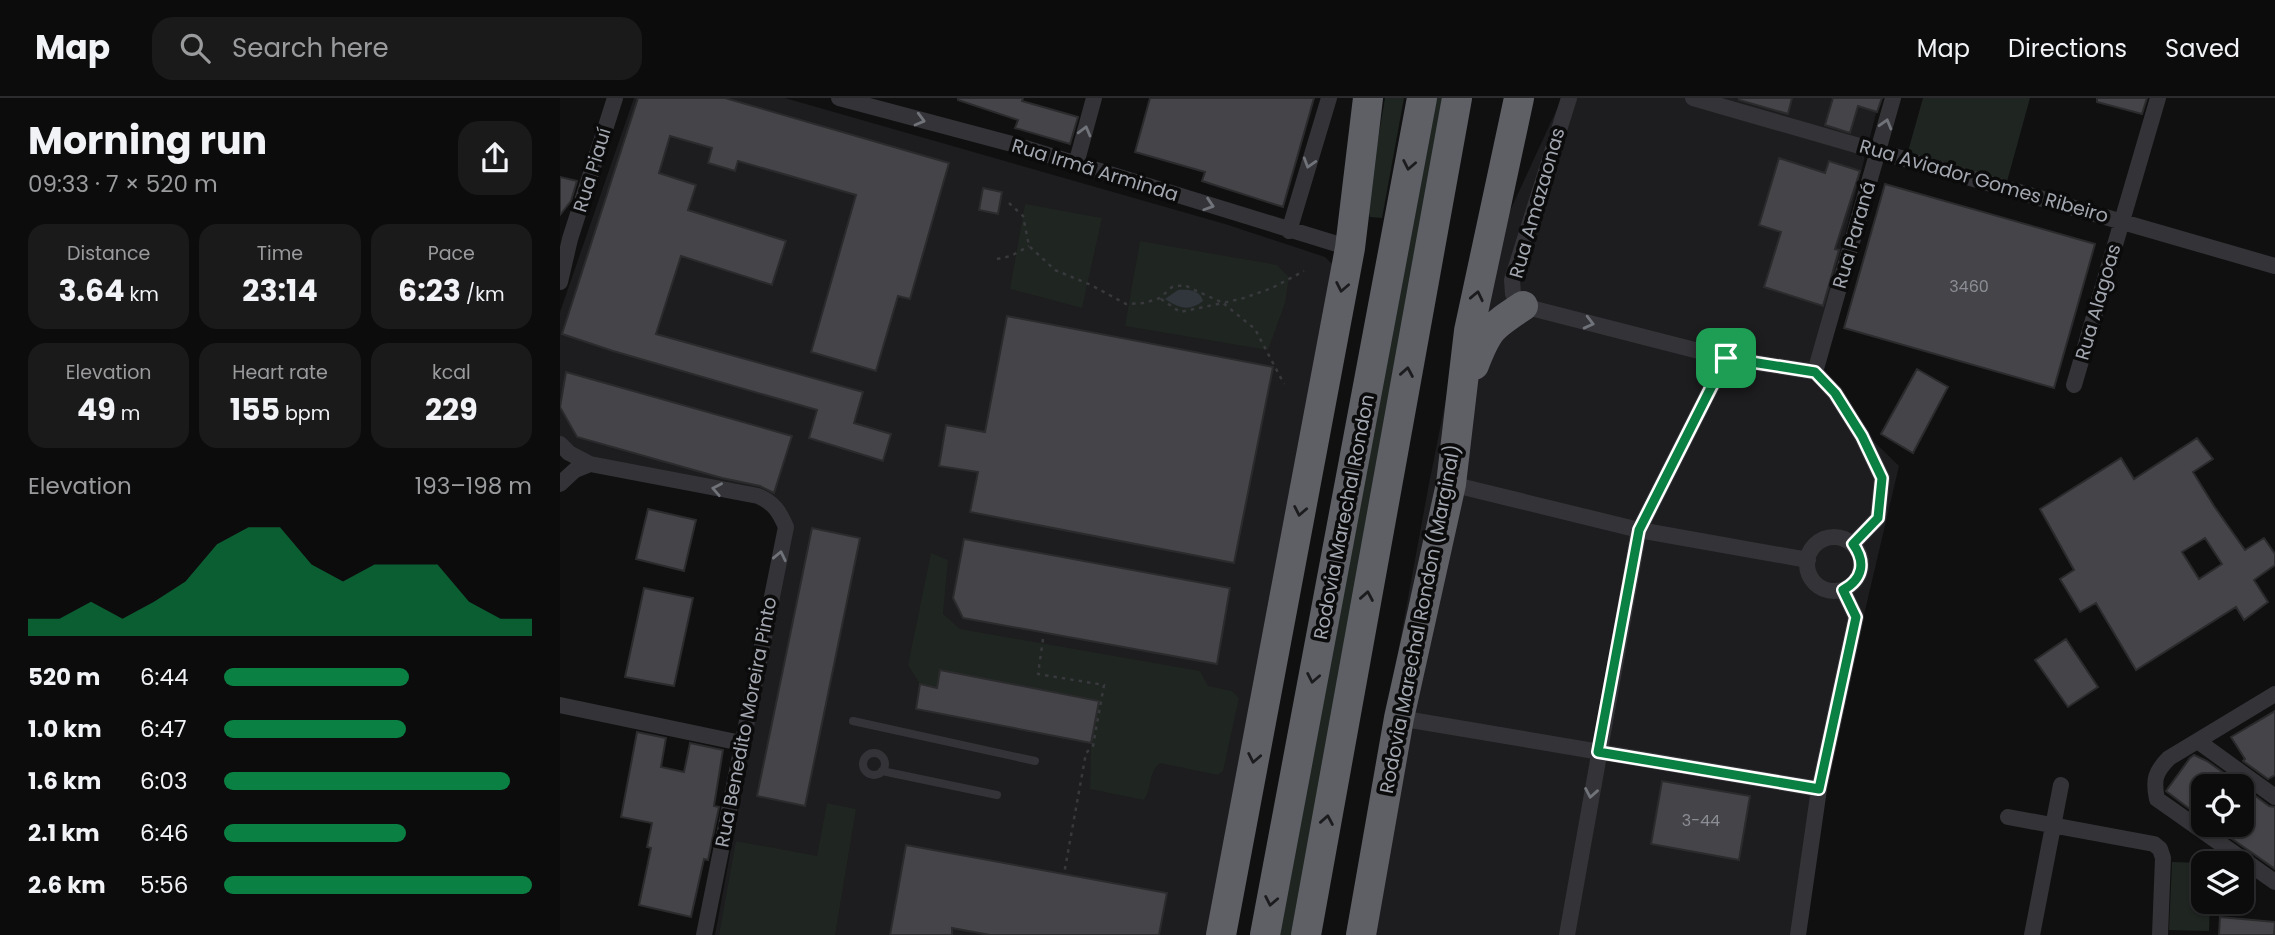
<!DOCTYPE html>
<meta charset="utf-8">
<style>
:root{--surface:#0c0c0d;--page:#1a1a1b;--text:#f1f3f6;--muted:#9a9b9d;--line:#2c2c2e;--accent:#0b8043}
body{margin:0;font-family:Poppins,sans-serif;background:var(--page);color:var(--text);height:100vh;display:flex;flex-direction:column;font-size:26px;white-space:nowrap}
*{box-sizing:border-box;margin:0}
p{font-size:23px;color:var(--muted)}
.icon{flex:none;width:38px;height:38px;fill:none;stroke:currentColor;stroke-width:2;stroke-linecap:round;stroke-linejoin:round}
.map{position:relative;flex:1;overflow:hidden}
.panel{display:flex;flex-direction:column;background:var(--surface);width:560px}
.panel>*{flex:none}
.fabs{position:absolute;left:1631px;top:676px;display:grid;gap:14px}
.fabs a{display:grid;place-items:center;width:63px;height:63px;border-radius:14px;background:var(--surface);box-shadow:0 2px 5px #0004,0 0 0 2px var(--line);font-size:35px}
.pin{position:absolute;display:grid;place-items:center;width:60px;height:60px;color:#fff;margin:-30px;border-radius:14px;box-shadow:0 4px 10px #0006}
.round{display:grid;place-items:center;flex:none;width:74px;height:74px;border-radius:21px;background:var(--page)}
.overview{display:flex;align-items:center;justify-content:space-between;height:119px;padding:0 28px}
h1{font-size:38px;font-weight:700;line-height:52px}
.figures{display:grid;grid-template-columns:repeat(3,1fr);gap:10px;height:119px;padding:7px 28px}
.figures div{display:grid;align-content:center;border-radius:18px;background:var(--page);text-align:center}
.figures b{font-size:30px;font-weight:700}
.figures small{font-size:19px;font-weight:400}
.figures p{font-size:19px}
.chart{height:196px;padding:14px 28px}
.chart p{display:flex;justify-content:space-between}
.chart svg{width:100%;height:126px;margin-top:7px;fill:var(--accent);opacity:.7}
ul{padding:0 28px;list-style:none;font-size:23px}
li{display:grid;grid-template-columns:112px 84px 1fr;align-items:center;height:52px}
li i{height:18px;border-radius:9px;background:var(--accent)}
header{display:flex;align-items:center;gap:42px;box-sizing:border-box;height:98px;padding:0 35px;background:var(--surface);border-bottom:2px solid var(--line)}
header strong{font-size:33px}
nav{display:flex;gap:38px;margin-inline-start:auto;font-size:24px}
.search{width:490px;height:63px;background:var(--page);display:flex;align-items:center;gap:18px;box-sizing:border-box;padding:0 24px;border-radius:21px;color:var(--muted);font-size:26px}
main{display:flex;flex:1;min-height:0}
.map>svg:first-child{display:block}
.built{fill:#1d1c1e}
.green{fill:#1f2520}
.water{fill:#30363c}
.building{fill:#454549;stroke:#2b2b2d;stroke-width:2;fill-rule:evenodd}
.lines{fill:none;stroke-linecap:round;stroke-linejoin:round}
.path{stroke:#38393d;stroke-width:2.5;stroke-dasharray:3.5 5;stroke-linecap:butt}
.lane{stroke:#343438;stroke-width:8}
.street{stroke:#343438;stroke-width:16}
.highway{stroke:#5e6066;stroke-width:30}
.oneway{stroke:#71737a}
.oneway2{stroke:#1c1c1e}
.route-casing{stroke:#fff;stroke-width:14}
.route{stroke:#0b8043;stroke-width:9}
.labels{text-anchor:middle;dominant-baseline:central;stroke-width:7;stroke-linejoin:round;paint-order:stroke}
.number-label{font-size:16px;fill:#8c8e96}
.street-label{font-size:19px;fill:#a3a7b0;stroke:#0b0b0c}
</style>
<header>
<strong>Map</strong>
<div class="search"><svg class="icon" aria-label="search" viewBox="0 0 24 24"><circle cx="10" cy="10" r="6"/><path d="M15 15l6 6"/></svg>Search here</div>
<nav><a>Map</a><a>Directions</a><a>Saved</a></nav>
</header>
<main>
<section class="panel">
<div class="overview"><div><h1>Morning run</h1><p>09:33 · 7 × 520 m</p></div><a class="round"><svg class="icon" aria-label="share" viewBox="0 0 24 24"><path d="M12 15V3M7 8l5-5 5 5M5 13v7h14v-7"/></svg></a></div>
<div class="figures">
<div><p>Distance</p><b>3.64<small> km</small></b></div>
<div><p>Time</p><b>23:14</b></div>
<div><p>Pace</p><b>6:23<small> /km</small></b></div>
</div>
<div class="figures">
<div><p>Elevation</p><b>49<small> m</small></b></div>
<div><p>Heart rate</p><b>155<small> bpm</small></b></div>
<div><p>kcal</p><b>229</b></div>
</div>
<div class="chart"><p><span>Elevation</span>193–198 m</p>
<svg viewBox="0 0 160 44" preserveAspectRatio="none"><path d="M0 44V38L10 38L20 32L30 38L40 32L50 25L60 12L70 6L80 6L90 19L100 25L110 19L120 19L130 19L140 32L150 38L160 38V44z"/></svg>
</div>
<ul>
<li><b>520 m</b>6:44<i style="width:60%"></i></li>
<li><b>1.0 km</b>6:47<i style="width:59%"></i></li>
<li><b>1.6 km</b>6:03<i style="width:93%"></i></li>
<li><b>2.1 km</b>6:46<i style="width:59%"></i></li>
<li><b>2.6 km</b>5:56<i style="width:100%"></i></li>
</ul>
</section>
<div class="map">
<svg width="1715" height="837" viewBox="0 0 1715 837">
<rect width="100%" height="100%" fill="#101011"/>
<path class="built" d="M74 0H225L665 126 765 159 773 167 652 837H155L231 427 211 401 6 358 0 348V214Z
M1002 0H1320L1248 279 1339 368 1272 653 1245 837H786L868 391 903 215Z"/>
<path class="green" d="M825 0H844L822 120 810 119 807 106Z
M870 0H893L738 837H716Z
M1363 0H1470L1446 87 1347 57Z
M465 106 542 120 522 210 450 191Z
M580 143 717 167 729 179 725 205 708 252 565 228Z
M371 455 388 462 383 516 400 531 640 573 648 588 672 593 679 600 663 673 658 677 600 665C588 675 592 690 584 702L530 691 531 645 539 603 381 572 377 590 360 586 348 567Z
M267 705 296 711 275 837H159L176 743 257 758Z
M1612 764 1643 765V803H1650L1649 833 1609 832Z"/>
<path class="water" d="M618 192C629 191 640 192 643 203 630 214 618 210 605 201Z"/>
<path class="building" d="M78 0H165L389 65 350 201 338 198 316 273 251 254 296 97 178 63 175 73 148 65 152 50 110 38 99 75 136 87 128 112 226 143 212 187 121 158 96 236 303 294 294 325 331 336 323 363 249 340 257 312 53 253 2 236Z
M398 0H463L462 3 518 19 510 46 455 30 458 22 398 2Z
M590 0H754L723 109 642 83 645 74 575 54Z
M1179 0H1232L1228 16 1179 2Z
M1273 0H1322L1317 14 1298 8 1290 35 1265 27Z
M1537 0H1587L1582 16 1537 4Z
M1219 60 1265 75 1269 63 1300 73 1275 151 1279 152 1263 208 1204 189 1221 134 1199 127Z
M0 79 17 83 11 103 0 117Z
M1325 86 1535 146 1494 290 1284 230Z
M423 90 442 94 438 116 419 112Z
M447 218 713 269 674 465 410 414 418 374 379 368 386 327 425 334Z
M1357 271 1388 289 1353 355 1321 336Z
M6 274 232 338 214 395 200 388 162 380 17 339 0 309Z
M1637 340 1653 361 1633 374 1654 408 1685 452 1704 440 1715 456V467L1694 482 1708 504 1684 522 1676 509 1576 572 1536 505 1520 514 1500 481 1514 472 1480 411 1561 360 1574 381ZM1645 440 1662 466 1639 481 1622 454Z
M88 411 136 422 124 473 76 461Z
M252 430 300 440 245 708 197 698Z
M404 441 670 490 657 566 403 520 393 500Z
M84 490 133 500 114 588 65 579Z
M1506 541 1538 589 1508 609 1475 562Z
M380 572 539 603 531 645 356 611 360 586 377 590Z
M1715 613V677L1708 681 1683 663 1685 661 1671 639Z
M77 634 106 640 101 669 124 674 130 645 163 652 154 708 159 709 148 762 144 761 131 819 79 807 91 750 87 749 92 725 61 719Z
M1634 657 1647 663 1682 688H1643V721L1606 693 1630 660Z
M1102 683 1190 698 1179 762 1091 746Z
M1682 688 1709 708 1715 709V771L1651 726H1682Z
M346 747 607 795 599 837H430L392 830V837H330Z
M1660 819 1715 824 1714 837H1659Z"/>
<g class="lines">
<path class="path" d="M449 105 463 118 469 148 495 172 531 187 566 206 584 205 600 200 612 189 624 187 663 205 684 200 712 190 744 173
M437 161 451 158 469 148
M601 201 620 214 663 205 695 231 724 286
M483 541 478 576 544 587 533 648 526 655 504 776"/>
<path class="lane" d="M293 623 475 663
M303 666a11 11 0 1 1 22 0a11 11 0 1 1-22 0Z
M322 673 437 697"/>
<path class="street" d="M279 0 452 46 790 150
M1009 0 952 182 953 196 963 208 1166 260 1255 274 1275 295 1302 338 1322 380 1318 420 1293 446
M1133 0 1715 168
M516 66 534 0
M729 133 769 0
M0 184 10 141 55 0
M1255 274 1333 0
M1514 287 1598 0
M0 346 9 355 30 366 198 398C214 405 219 413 226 429L144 837
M0 386 15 372 30 366
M891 386 1079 432 1248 462
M1247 466a27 27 0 1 1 54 0a27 27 0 1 1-54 0Z
M1715 596 1609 660C1595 674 1593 682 1597 701L1715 784
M0 607 181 645
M839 620 1259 691
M1639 644 1715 699
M1448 719 1594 746 1600 751 1603 760 1600 837
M1007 837 1079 432 1166 260
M1238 837 1259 691 1296 519 1283 492
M1472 837 1501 687"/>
<path class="highway" d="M914 267C928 231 931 229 963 208
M661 837 790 150 808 0
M705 837 862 0
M746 837 897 0
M801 837 839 620 891 386 909 233 959 0"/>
</g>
<defs><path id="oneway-chevron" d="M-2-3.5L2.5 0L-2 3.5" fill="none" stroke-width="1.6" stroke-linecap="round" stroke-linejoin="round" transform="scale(1.75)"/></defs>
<g class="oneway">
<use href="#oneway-chevron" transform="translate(360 22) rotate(15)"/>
<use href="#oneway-chevron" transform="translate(1326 26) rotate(-74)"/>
<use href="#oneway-chevron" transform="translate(525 33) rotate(-75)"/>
<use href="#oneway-chevron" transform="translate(749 65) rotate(107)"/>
<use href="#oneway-chevron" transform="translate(649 107) rotate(18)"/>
<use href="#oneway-chevron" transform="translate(1029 225) rotate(14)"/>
<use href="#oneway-chevron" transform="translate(157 391) rotate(-169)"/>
<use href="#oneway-chevron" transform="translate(220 458) rotate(-78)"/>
<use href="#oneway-chevron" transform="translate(1031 695) rotate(100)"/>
</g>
<g class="oneway2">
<use href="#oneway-chevron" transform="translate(849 67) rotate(101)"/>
<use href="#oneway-chevron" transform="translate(782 189) rotate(101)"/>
<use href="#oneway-chevron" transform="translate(917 198) rotate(-78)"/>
<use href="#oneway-chevron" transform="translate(847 274) rotate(-80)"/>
<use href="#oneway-chevron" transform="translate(740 413) rotate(101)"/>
<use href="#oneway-chevron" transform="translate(807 498) rotate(-80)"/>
<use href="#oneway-chevron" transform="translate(753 580) rotate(101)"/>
<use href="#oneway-chevron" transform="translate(694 660) rotate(101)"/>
<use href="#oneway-chevron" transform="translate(767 722) rotate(-80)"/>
<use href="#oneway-chevron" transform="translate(711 803) rotate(101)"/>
</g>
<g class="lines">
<g class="route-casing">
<path id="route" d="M1166 260 1255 274 1275 295 1302 338 1322 380 1318 420 1293 446C1306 464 1303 481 1283 492L1296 519 1259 691 1038 654 1079 432Z"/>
</g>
<use href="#route" class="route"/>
</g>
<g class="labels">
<g class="number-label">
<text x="1409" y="188">3460</text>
<text x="1141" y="722">3-44</text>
</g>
<g class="street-label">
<text transform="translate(32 72) rotate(-73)">Rua Piauí</text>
<text transform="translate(535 72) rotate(17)">Rua Irmã Arminda</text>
<text transform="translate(1424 83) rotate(16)">Rua Aviador Gomes Ribeiro</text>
<text transform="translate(977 105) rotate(-74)">Rua Amazaonas</text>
<text transform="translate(1294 137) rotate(-74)">Rua Paraná</text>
<text transform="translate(1538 204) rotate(-74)">Rua Alagoas</text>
<text transform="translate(784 419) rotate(-79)">Rodovia Marechal Rondon</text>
<text transform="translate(860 521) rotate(-79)">Rodovia Marechal Rondon (Marginal)</text>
<text transform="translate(186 624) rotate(-79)">Rua Benedito Moreira Pinto</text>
</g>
</g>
</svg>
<div class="fabs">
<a><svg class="icon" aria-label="locate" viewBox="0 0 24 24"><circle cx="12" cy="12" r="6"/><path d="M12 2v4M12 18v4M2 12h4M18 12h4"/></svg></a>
<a><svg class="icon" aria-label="layers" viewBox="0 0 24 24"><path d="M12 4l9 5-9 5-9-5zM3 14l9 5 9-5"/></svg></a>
</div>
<div class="pin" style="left:1166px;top:260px;background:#1e9e55"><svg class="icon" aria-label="arrive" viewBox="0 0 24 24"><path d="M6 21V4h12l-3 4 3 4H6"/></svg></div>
</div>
</main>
